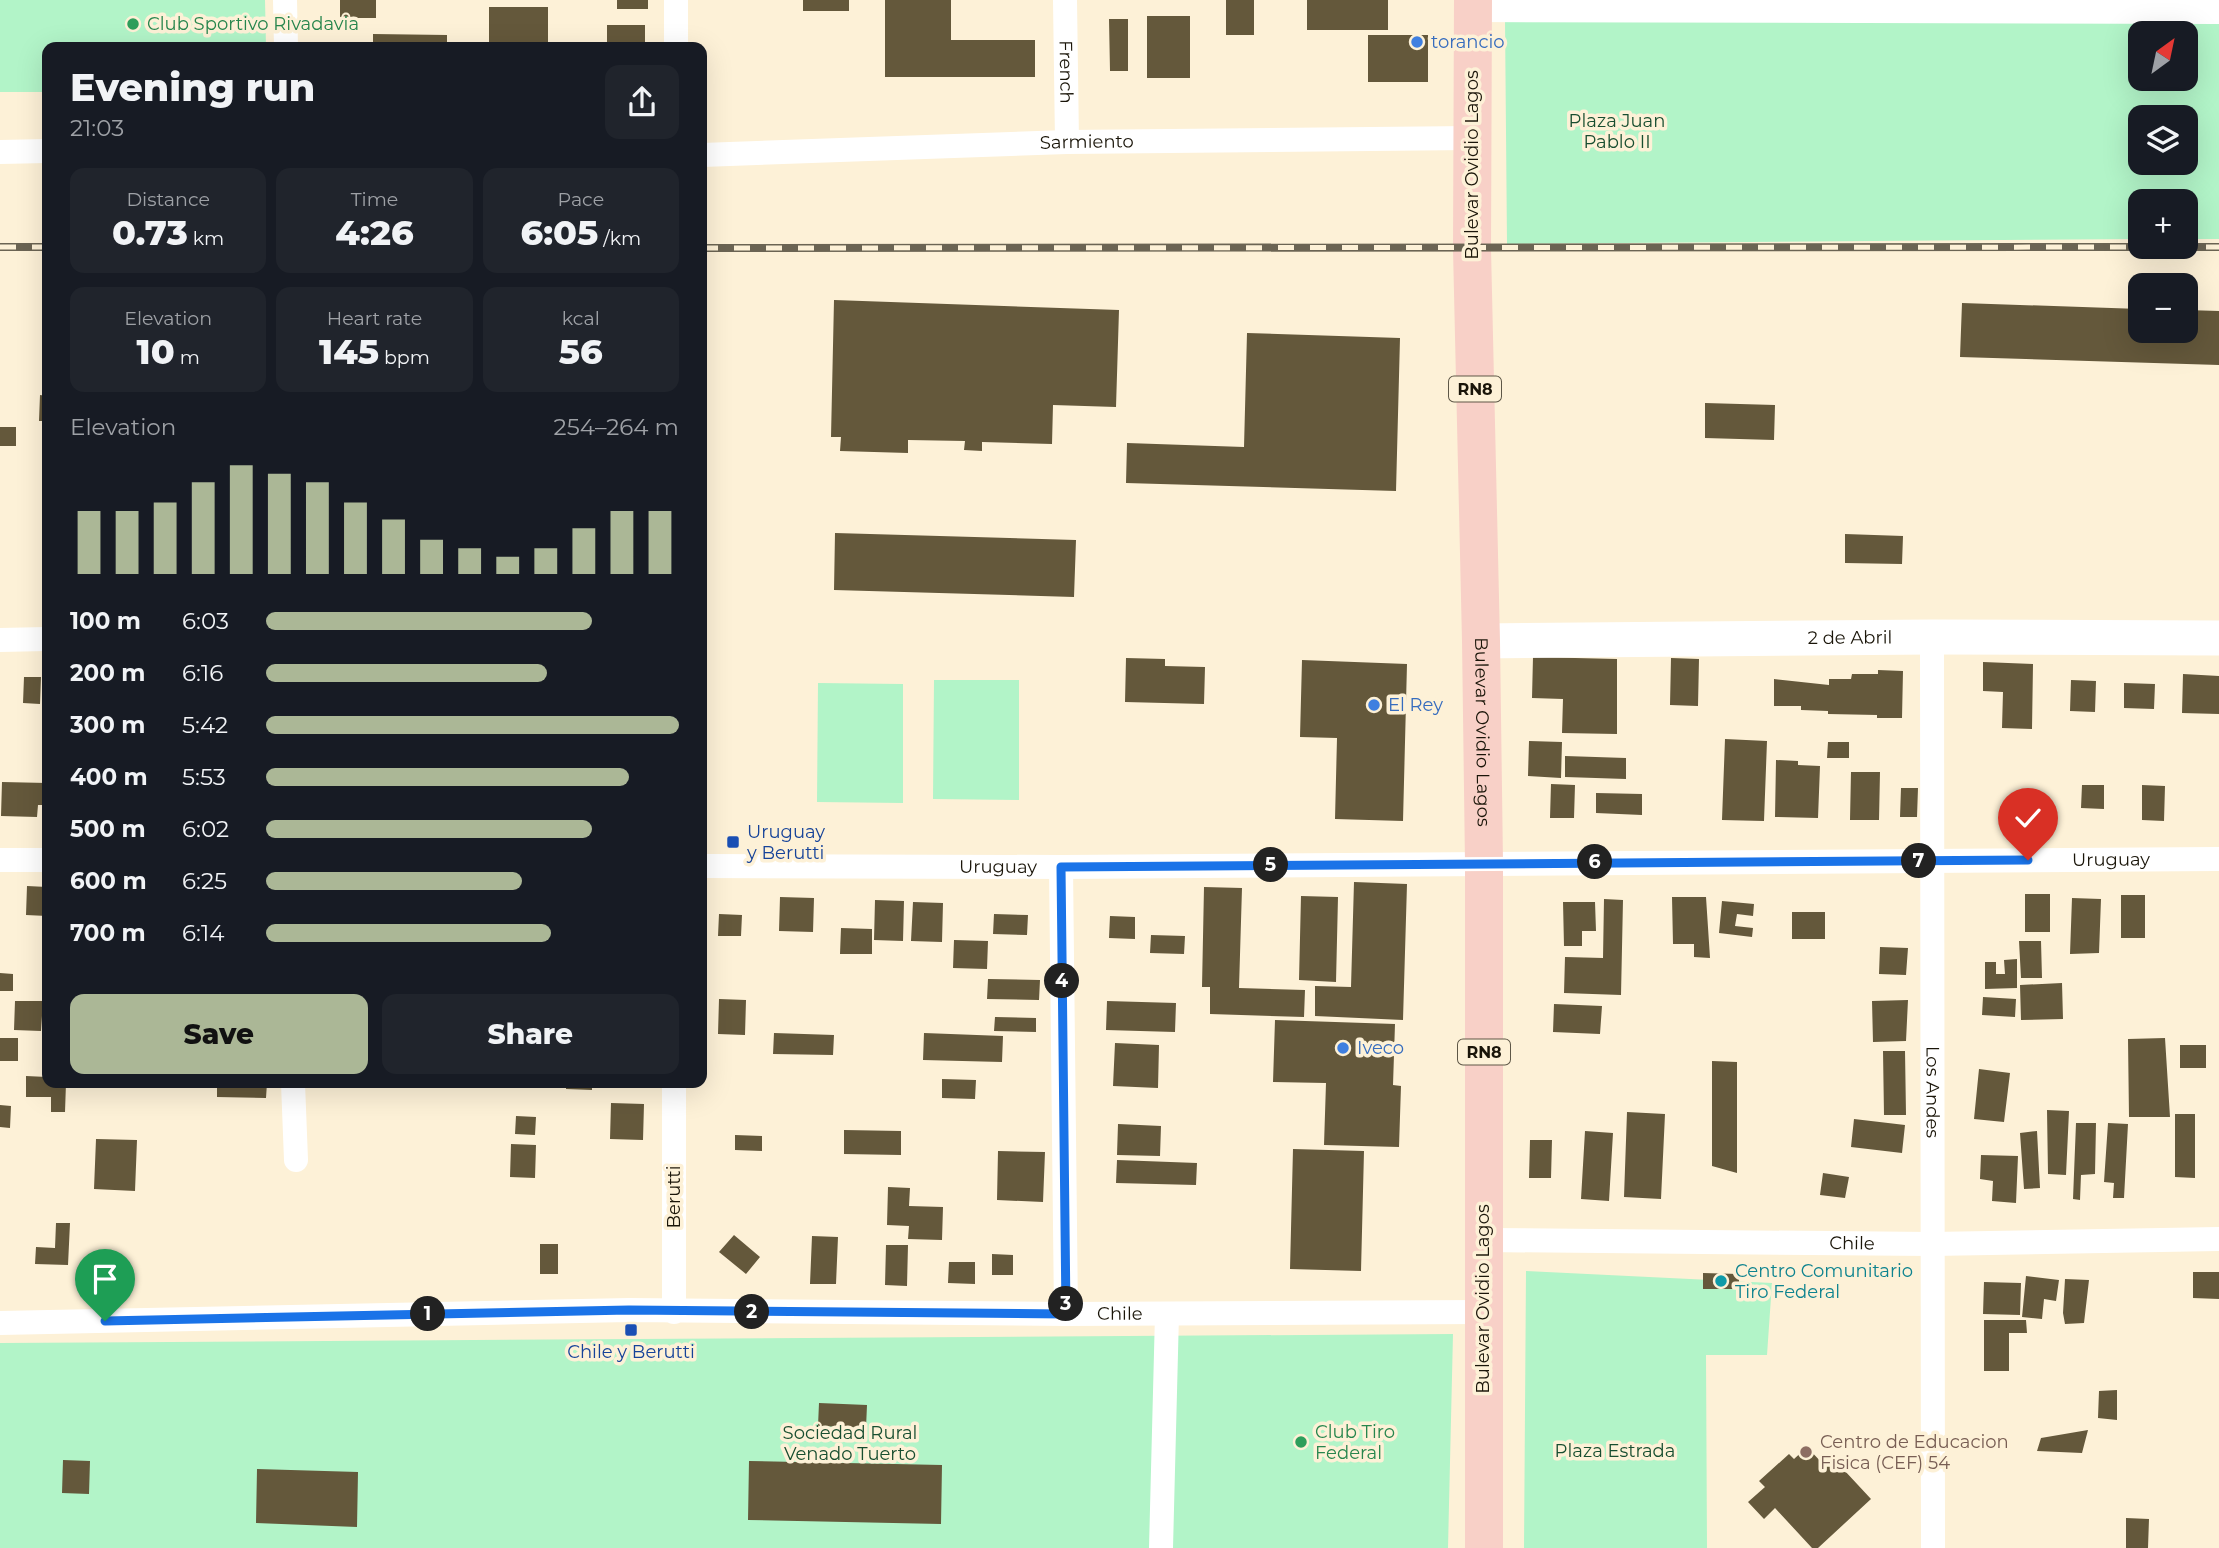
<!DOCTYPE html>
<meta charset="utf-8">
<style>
:root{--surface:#171b24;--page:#20242c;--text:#f1f3f6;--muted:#9ea1a6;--accent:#abb796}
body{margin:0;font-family:Montserrat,sans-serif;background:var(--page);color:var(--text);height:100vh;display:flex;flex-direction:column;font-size:26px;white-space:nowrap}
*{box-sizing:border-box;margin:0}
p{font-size:23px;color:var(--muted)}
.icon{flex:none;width:38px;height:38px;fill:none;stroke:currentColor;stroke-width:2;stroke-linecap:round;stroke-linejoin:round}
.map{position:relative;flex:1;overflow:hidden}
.sheet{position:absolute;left:42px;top:42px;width:665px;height:1046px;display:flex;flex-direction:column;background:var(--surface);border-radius:14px;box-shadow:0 7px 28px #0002}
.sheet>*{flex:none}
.needle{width:46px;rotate:33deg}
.fabs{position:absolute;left:2128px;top:21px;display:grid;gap:14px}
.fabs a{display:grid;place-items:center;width:70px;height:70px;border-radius:14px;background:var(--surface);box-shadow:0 7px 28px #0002;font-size:35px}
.pin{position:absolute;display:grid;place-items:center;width:60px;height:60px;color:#fff;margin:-72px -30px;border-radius:50% 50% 50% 0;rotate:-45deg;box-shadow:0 0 7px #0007}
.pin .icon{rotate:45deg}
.km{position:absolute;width:35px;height:35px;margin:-18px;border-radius:50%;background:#222;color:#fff;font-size:19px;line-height:35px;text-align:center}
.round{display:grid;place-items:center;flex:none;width:74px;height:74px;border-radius:14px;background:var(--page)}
.overview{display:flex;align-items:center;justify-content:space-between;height:119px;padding:0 28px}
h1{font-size:38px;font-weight:800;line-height:52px}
.metrics{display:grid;grid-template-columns:repeat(3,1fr);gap:10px;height:119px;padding:7px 28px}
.metrics div{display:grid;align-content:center;border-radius:14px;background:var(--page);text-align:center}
.metrics b{font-size:35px;font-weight:800}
.metrics small{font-size:19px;font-weight:400}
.metrics p{font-size:19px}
.chart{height:196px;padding:14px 28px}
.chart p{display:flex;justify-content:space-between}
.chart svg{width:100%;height:126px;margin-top:7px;stroke:var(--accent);stroke-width:6}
.button{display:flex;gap:14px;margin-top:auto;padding:14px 28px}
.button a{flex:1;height:80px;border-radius:14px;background:var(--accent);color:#111;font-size:28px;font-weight:800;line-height:80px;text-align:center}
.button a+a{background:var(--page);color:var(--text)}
ul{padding:0 28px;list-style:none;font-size:23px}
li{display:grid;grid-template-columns:112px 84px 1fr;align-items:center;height:52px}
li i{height:18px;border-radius:9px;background:var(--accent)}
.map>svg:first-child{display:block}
.green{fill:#b2f4c8;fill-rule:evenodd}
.building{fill:#64583b}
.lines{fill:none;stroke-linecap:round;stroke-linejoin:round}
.minor{stroke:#fff;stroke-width:24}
.tertiary{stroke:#fff;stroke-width:30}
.secondary{stroke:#fff;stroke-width:35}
.trunk{stroke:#f8d0c7;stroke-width:38}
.rail-casing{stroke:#6b6453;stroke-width:8}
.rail{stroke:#fdf1d7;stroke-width:5;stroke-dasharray:16;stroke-linecap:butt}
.route-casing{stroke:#fff;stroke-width:14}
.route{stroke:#1a73e8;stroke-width:9}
.leisure-dot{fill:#2e9e5b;stroke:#fdf1d7;stroke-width:2.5}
.shop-dot{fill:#3f7fe0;stroke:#fdf1d7;stroke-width:2.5}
.transit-dot{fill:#1a4fb4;stroke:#fdf1d7;stroke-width:2.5}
.culture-dot{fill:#0f9aa8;stroke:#fdf1d7;stroke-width:2.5}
.education-dot{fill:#8d6e63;stroke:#fdf1d7;stroke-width:2.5}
.labels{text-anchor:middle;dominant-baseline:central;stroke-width:7;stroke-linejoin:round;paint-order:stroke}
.shield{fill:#fdf1d7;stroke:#5e5747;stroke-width:2}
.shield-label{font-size:16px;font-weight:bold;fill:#1a1509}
.leisure-label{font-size:18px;fill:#27864d;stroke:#fdf1d7;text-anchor:start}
.shop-label{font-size:18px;fill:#366cbe;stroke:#fdf1d7;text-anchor:start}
.street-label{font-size:18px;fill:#1a1509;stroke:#fdf1d7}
.park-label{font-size:18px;fill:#184e30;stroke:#fdf1d7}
.transit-label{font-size:18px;fill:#164399;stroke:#fdf1d7;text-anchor:start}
.culture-label{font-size:18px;fill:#0d838f;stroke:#fdf1d7;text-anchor:start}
.education-label{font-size:18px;fill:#785e54;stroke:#fdf1d7;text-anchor:start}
</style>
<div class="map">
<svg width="2219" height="1548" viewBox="0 0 2219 1548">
<rect width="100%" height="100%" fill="#fdf1d7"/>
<path class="green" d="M0 0H265L266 47H47V92H0Z
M1505 20H2219V239H2186V201H2140V239L1507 244ZM2140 33H2186V79H2140ZM2140 117H2186V163H2140Z
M934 680H1019V800L933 799Z
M818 683 903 684V803L817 802Z
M1526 1271 1772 1283 1767 1355H1706L1707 1548H1524Z
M1453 1334 1448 1548H0V1343Z"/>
<path class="building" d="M340 0H376V18H340Z
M617 0H648V9H617Z
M803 0H849V11H803Z
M885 0H951V40H1035V77H885Z
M1226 0H1254V35H1226Z
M1307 0H1388V30H1307Z
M489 7H548V47H489Z
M1147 16H1190V78H1147Z
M1109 19H1128V71H1110Z
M607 25H645V47H607Z
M373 34 447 35V47H373Z
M1368 35H1428V82H1368Z
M834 300 1119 310 1116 407 1053 405 1052 444 982 442V451L964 450 965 441 908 440V453L840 451 841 437H831Z
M1962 303 2140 309V331H2186V310L2219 311V365L1960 357Z
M1247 333 1400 338 1396 491 1126 483 1127 443 1244 447Z
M40 395 47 396V421H39Z
M1705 403 1775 405 1774 440 1705 438Z
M0 427H16V446H0Z
M835 533 1076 540 1074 597 834 590Z
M1845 534 1903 536 1902 564 1845 563Z
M1533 657 1617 659V734L1562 733 1563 699 1532 698Z
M1126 658 1165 659V666L1205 667 1204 704 1125 702Z
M1671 658 1699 659 1698 706 1670 705Z
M1302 660 1407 664 1403 821 1335 819 1337 738 1300 737Z
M1983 662 2033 664 2032 729 2002 728 2003 692 1983 691Z
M1878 670 1903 671 1902 718H1877V715L1828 714V711L1801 710V706H1774V679L1829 685V679H1851L1852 674H1878Z
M2183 674 2219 676V714L2182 713Z
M24 677H41L40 704 23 703Z
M2071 680 2096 681 2095 712 2070 711Z
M2124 683 2155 684 2154 709 2124 708Z
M1725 739 1767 741 1764 821 1722 820Z
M1529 741 1562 742 1561 778 1528 776Z
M1828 742H1849V758H1827Z
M1565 756 1626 758V779L1565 777Z
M1776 760 1798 761V765L1820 766 1818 818 1775 817Z
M1851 772H1880L1879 820H1850Z
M2 782 47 783V805H38L37 817 1 816Z
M1551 784 1575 785 1574 818H1550Z
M2082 785H2104V809L2081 808Z
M2142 785 2165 786 2164 821 2142 820Z
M1901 788H1918L1917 817H1900Z
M1596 793 1642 794V815L1596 813Z
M1354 882 1407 884 1403 1020 1315 1016V986L1351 987Z
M27 886 47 887V916L26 915Z
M1204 887 1242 888 1239 988 1305 990 1304 1017 1210 1014V987H1202Z
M2025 894H2050V932H2025Z
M2121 895H2145V938H2121Z
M1301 896 1338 897 1336 982 1299 980Z
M780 897 814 898 813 932 779 931Z
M1672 897H1706L1710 958 1694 957V944H1673Z
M2072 898 2101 899 2099 953 2070 954Z
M1604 899 1623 900 1621 995 1564 993 1565 957 1603 958Z
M875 900 904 901 903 941 874 940Z
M1722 901 1754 904 1753 916 1737 914 1735 926 1753 928 1752 937 1719 933Z
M913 902 943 903 942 942 911 941Z
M1563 902H1595L1596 931H1582V946H1564Z
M1792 912H1825V939H1792Z
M719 914 742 915 741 936H718Z
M994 914 1028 915 1027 935 993 934Z
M1110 916 1135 917V939L1109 938Z
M841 928 872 929V954H840Z
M1151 935 1185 936 1184 954 1150 953Z
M954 940 988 941 987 969 953 968Z
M2019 941H2041L2042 978H2021Z
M1880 947 1908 948 1906 975 1879 974Z
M2017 959V988L1985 989V962H1996V974H2005L2004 960Z
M0 973 13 974V991H0Z
M988 979 1040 980 1039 1000 987 999Z
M2062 983 2063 1019 2021 1020 2020 985Z
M1983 997 2016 999 2015 1017 1982 1015Z
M719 999 746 1000 745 1035 718 1034Z
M1908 1000 1906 1041 1873 1042 1872 1001Z
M15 1001H43L41 1031 14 1030Z
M1107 1001 1176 1003 1175 1032 1106 1030Z
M1554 1004 1602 1006 1600 1034 1553 1032Z
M995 1017 1036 1018V1032L994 1031Z
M1275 1020 1395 1024 1393 1085 1401 1086 1399 1147 1324 1145 1326 1083 1273 1082Z
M774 1033 834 1035 833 1055 773 1054Z
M924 1033 1003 1036 1002 1062 923 1060Z
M0 1038H18V1061H0Z
M2165 1038 2170 1117H2129L2128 1039Z
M1115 1043 1159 1045 1158 1088 1113 1086Z
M2180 1045H2206V1068H2180Z
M1883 1051H1905L1906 1115H1884Z
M1712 1061 1737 1062V1173L1712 1166Z
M1979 1069 2010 1073 2004 1122 1974 1119Z
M26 1076 47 1077V1083H66L65 1112H51V1097H26Z
M942 1079 976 1080 975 1099 942 1098Z
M217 1083H267L266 1098 217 1097Z
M336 1083H375V1088L336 1087Z
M566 1083H592V1090L566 1089Z
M611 1103 644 1104 643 1140 610 1139Z
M0 1105 11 1106 10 1128 0 1127Z
M2047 1110 2069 1111 2066 1175 2048 1174Z
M1627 1112 1665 1114 1661 1199 1624 1197Z
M2175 1114H2195V1178L2175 1177Z
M516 1116 536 1117 535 1135 515 1134Z
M1854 1119 1905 1125 1902 1153 1851 1147Z
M2076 1123H2096L2095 1174 2081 1175 2080 1200 2073 1199Z
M2108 1123 2128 1124 2124 1198H2113L2114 1183 2104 1182Z
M1118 1124 1161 1126 1160 1156 1117 1155Z
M844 1130 901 1131V1155L844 1154Z
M1585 1131 1613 1133 1609 1201 1581 1199Z
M2037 1131 2040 1188 2024 1189 2020 1133Z
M735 1135 762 1136V1151L735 1150Z
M96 1139 137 1140 135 1191 94 1189Z
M1530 1140H1552L1551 1178H1529Z
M511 1144 536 1145 535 1178 510 1177Z
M1293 1149 1364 1151 1361 1271 1290 1269Z
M998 1151 1045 1152 1043 1202 997 1200Z
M1981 1155 2018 1156 2016 1203 1992 1201 1993 1181 1980 1179Z
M1117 1160 1197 1163 1196 1185 1116 1183Z
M1823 1173 1849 1177 1845 1198 1820 1195Z
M888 1187 910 1188 909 1206 943 1207 942 1240 908 1239 909 1226 887 1225Z
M56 1223H70L68 1265 35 1264 36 1247 55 1248Z
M734 1235 760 1257 746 1274 719 1252Z
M812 1236 838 1237 836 1284H810Z
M540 1244H558V1274H540Z
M886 1245H908L907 1286 885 1285Z
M992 1254 1013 1255V1275H992Z
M949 1262H975V1284L948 1283Z
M2193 1272H2219V1299L2193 1298Z
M1703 1273 1739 1274V1289H1703Z
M2026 1276 2059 1280 2056 1301 2044 1299 2042 1319 2022 1317Z
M2065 1279 2089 1280 2084 1323 2065 1324 2063 1313Z
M1984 1282 2021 1283 2020 1315 1983 1314Z
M1984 1320H2026L2027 1333H2009V1371H1984Z
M2117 1390V1420L2098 1418 2099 1391Z
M819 1403 867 1405 866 1428 818 1426Z
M2088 1430 2082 1453 2037 1451 2041 1438Z
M1807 1447 1823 1464 1831 1456 1871 1499 1818 1548H1812L1775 1508 1764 1519 1748 1502 1765 1487 1759 1481 1789 1454 1794 1459Z
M63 1460 90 1461 89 1494 62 1493Z
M749 1461 942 1465 941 1524 748 1520Z
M257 1469 358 1472 357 1527 256 1523Z
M2126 1518 2149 1519 2148 1548H2126Z"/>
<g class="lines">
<g class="minor">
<path d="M285 0 286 47"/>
<path d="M676 0V47"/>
<path id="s1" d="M1065 0 1067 142"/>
<path d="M0 152 47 151"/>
<path id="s2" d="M702 155 1067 142 1472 138"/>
<path id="s3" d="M1932 637 1933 1548"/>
<path d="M0 640 47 639"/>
<path d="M0 860H47"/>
<path id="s4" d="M702 866 1061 867 2219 859"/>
<path d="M1061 867 1066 1314"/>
<path d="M293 1083 296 1160"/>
<path id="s5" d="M1484 1240 1932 1244 2219 1239"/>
<path d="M674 1312V1083"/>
<path id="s6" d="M0 1323 629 1310 1066 1314 1483 1312"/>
<path d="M1161 1548 1167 1314"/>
</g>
<path class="tertiary" d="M1473 7 2219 9"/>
<path class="secondary" id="s7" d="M1481 641 1932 637 2219 638"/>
<path class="trunk" id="s8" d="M1473 0 1472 249 1481 641 1484 863V1548"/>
<g class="rail-casing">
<path id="rail" d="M0 247H47
M702 248 2219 247"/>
</g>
<use href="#rail" class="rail"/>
</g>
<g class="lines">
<g class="route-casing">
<path id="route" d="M105 1321 629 1310 1066 1314 1061 867 2028 860"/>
</g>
<use href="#route" class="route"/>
</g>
<g class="leisure-dot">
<circle cx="133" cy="24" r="7"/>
<circle cx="1301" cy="1442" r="7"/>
</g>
<g class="shop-dot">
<circle cx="1417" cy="42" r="7"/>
<circle cx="1374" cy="705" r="7"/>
<circle cx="1343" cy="1048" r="7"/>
</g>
<g class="transit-dot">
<rect x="726" y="835" width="14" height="14" rx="3.5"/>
<rect x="624" y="1323" width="14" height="14" rx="3.5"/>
</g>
<circle class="culture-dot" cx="1721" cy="1281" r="7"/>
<circle class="education-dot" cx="1806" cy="1452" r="7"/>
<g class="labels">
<g class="shield">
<rect x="1449" y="376.5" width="52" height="25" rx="5"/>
<rect x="1458" y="1039.5" width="52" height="25" rx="5"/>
</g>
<g class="shield-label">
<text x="1475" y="389">RN8</text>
<text x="1484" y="1052">RN8</text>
</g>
<g class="leisure-label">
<text x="147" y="24">Club Sportivo Rivadavia</text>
<text x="1315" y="1432">Club Tiro<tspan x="1315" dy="21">Federal</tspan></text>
</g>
<g class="shop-label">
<text x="1431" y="42">torancio</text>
<text x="1388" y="705">El Rey</text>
<text x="1357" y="1048">Iveco</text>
</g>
<g class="street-label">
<text stroke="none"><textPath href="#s1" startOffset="72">French</textPath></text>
<text stroke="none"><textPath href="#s2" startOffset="385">Sarmiento</textPath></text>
<text transform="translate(1472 165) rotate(-90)">Bulevar Ovidio Lagos</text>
<text stroke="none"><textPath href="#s7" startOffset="369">2 de Abril</textPath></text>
<text stroke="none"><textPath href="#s8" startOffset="732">Bulevar Ovidio Lagos</textPath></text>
<text stroke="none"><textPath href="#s4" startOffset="1409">Uruguay</textPath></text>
<text stroke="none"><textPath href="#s4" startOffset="296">Uruguay</textPath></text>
<text stroke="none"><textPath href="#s3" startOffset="455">Los Andes</textPath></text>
<text transform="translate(674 1197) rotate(-90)">Berutti</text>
<text stroke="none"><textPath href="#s5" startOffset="368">Chile</textPath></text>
<text transform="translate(1483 1299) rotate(-90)">Bulevar Ovidio Lagos</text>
<text stroke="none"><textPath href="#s6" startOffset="1120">Chile</textPath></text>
</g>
<g class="park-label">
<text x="1617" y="121">Plaza Juan<tspan x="1617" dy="21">Pablo II</tspan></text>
<text x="850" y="1433">Sociedad Rural<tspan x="850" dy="21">Venado Tuerto</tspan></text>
<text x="1615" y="1451">Plaza Estrada</text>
</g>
<g class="transit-label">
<text x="747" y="832">Uruguay<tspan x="747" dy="21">y Berutti</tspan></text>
<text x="631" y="1352" text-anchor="middle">Chile y Berutti</text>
</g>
<g class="culture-label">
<text x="1735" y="1271">Centro Comunitario<tspan x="1735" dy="21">Tiro Federal</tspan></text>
</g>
<g class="education-label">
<text x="1820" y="1442">Centro de Educacion<tspan x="1820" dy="21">Fisica (CEF) 54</tspan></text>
</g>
</g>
</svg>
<div class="fabs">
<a><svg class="needle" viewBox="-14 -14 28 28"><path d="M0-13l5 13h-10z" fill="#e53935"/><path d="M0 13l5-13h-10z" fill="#9ea1a6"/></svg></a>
<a><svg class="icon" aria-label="layers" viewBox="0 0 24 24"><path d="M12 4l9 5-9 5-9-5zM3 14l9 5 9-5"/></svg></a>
<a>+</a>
<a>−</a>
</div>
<div class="pin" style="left:105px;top:1321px;background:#1e9e55"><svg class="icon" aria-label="arrive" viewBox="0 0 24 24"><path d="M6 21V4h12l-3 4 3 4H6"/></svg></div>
<div class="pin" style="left:2028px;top:860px;background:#d93025"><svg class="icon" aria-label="check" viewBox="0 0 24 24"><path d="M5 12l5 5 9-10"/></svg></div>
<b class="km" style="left:428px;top:1314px">1</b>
<b class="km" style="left:752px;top:1312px">2</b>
<b class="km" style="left:1066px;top:1304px">3</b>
<b class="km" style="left:1062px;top:981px">4</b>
<b class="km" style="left:1271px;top:865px">5</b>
<b class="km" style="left:1595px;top:862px">6</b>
<b class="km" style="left:1919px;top:861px">7</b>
<section class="sheet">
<div class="overview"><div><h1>Evening run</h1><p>21:03</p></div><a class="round"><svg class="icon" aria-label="share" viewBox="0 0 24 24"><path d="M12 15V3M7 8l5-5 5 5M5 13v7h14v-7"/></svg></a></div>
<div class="metrics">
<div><p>Distance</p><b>0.73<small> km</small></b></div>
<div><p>Time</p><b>4:26</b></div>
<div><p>Pace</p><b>6:05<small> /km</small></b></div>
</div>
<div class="metrics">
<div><p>Elevation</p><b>10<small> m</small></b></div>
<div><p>Heart rate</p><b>145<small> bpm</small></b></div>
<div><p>kcal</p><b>56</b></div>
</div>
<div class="chart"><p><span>Elevation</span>254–264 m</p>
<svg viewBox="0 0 160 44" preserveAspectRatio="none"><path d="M5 44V22M15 44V22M25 44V19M35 44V12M45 44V6M55 44V9M65 44V12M75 44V19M85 44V25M95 44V32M105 44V35M115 44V38M125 44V35M135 44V28M145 44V22M155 44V22"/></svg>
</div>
<ul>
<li><b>100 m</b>6:03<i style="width:79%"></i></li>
<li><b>200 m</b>6:16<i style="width:68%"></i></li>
<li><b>300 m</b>5:42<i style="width:100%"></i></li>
<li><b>400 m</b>5:53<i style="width:88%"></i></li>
<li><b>500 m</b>6:02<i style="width:79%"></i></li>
<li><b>600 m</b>6:25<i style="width:62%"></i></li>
<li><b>700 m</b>6:14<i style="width:69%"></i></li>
</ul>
<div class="button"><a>Save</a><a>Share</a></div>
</section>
</div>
